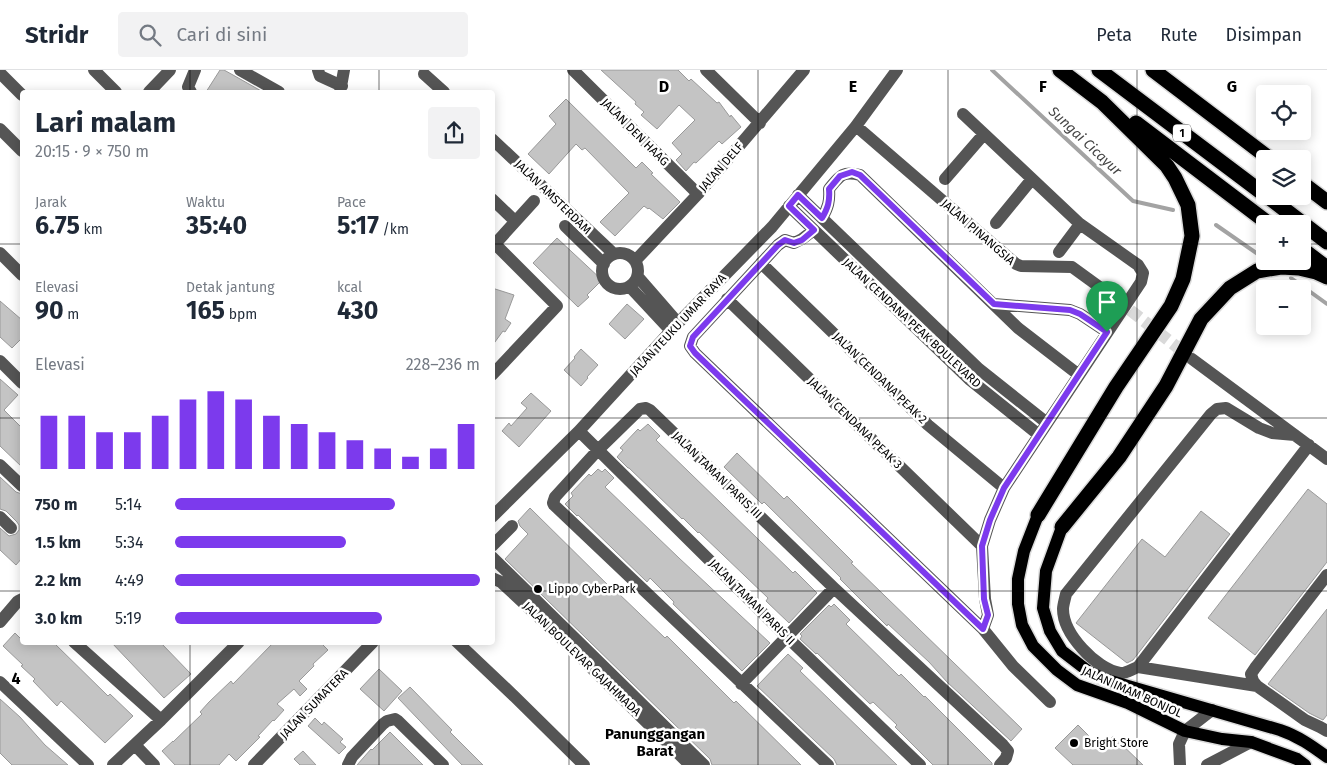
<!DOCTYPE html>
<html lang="id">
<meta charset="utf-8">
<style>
:root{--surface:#fff;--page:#f2f2f3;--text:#1f2937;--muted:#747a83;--line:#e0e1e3;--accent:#7c3aed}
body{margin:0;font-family:"Fira Sans",sans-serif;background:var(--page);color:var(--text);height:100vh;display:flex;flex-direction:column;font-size:19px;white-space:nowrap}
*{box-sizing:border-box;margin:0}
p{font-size:16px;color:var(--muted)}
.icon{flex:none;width:28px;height:28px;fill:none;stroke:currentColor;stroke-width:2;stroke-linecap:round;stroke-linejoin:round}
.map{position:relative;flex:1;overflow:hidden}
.panel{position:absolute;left:20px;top:20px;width:475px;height:555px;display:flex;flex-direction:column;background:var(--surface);border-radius:5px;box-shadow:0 2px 12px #0003}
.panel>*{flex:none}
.tools{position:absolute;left:1256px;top:15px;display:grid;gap:10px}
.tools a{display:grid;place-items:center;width:55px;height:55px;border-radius:5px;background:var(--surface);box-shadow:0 2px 12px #0003;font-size:25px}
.pin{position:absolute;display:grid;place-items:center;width:42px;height:42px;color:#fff;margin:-51px -21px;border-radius:50% 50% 50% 0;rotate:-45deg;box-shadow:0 0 5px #0007}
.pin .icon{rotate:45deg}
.round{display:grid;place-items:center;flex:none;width:52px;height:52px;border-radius:5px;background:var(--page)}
.headline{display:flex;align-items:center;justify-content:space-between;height:85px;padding:0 15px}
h1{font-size:28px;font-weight:700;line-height:38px}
.metrics{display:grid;grid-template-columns:repeat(3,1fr);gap:8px;height:85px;padding:5px 15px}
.metrics div{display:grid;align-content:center}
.metrics b{font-size:25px;font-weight:700}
.metrics small{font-size:14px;font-weight:400}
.metrics p{font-size:14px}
.chart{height:140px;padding:10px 15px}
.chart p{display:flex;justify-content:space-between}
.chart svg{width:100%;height:90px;margin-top:5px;stroke:var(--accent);stroke-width:6}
ul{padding:0 15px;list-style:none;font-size:16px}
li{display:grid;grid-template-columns:80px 60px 1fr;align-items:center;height:38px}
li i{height:12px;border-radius:6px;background:var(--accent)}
header{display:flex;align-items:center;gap:30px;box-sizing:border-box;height:70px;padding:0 25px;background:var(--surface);border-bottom:1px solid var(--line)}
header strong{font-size:24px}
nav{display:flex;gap:28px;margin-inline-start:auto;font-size:18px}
.search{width:350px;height:45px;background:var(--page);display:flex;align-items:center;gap:12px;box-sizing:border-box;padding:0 18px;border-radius:5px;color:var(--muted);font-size:19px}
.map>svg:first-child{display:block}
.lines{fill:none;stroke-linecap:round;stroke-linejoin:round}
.stream{stroke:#a3a3a3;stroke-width:4}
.building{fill:#c4c4c4;stroke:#999}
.minor-tunnel{stroke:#d9d9d9;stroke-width:12;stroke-dasharray:12 6;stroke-linecap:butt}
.major-casing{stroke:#dbdbdb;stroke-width:15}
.highway-casing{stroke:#dbdbdb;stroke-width:18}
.minor{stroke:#555;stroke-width:12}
.major{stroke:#000;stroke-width:12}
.highway{stroke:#000;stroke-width:15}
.route-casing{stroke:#fff;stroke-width:10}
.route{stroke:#7c3aed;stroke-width:6}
.grid{fill:none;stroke:#000;stroke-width:1;stroke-opacity:0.55}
.poi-dot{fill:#000;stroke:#fff;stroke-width:2}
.labels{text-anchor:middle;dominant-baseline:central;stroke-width:5;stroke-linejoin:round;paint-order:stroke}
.shield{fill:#fff;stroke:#4c4c4c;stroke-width:1}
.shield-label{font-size:11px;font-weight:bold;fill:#000}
.street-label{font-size:12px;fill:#000;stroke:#fff}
.poi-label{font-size:12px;fill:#000;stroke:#fff;text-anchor:start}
.water-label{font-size:14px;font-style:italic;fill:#444;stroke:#fff}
.quarter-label{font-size:15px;font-weight:bold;fill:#000;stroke:#fff}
.grid-label{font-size:16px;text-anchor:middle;font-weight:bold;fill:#000;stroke:#fff;stroke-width:5;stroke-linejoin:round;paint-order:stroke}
</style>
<header>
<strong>Stridr</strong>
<div class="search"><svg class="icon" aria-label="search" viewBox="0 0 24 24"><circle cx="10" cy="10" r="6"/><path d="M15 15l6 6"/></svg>Cari di sini</div>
<nav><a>Peta</a><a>Rute</a><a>Disimpan</a></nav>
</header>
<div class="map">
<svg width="1327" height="695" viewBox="0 0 1327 695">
<rect width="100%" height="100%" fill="#fff"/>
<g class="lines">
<path class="stream" d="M992 0 1133 131 1173 140
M1216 155 1262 187
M1291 208 1327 234"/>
</g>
<path class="building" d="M220 0H224L233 5 263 22H206Z
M601 0H678L689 11 691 9 717 33 719 32 730 47 731 45 741 57 722 74 719 71 696 93 694 92 686 101 676 90 682 84 672 73 695 50 679 35 657 59 641 45 644 42 635 34 636 32Z
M566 29 636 98 642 92 653 103 651 104 680 132 663 149 649 138 648 139 644 136 615 166 600 152 629 123 585 78 582 80 576 74 549 104 528 84 556 54 549 46Z
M557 168 602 210 587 225 589 227 578 237 533 193Z
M492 218 514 225 505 249 511 253 505 262 503 261 492 276Z
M0 231 22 250V268L12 278 0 267Z
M627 234 644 249 625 269 609 254Z
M581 279 598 295 587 307 588 308 581 316 564 300 575 288 574 287Z
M0 309 18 325 4 340 22 358V397L0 376Z
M531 323 551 341 519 377 502 361 509 353 511 356 527 338 521 333Z
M648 354 660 366 656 370 793 503 795 501 817 523 789 553 766 531 768 528 699 462 698 463 683 448 682 449 629 398H628L617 387 623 380 620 378 638 359 640 361Z
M737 383 784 429 787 426 853 492 851 493 1022 659 1011 671 947 612 929 592 888 554 887 556 840 509 841 508 764 432 762 434 724 397Z
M598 399 602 402 605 399 614 408 605 417 679 488 770 573 742 601 673 534 674 532 650 508 647 512 578 445 577 446 565 434 573 426 571 423 589 404 591 406Z
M0 407 16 422 22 424V488L16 495 0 480V458L9 466 16 464 19 460V455L17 452 6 441 0 439Z
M1308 419 1327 434V492L1255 585 1208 548Z
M530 438 615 522 616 521 665 568 667 566 734 633 736 631 801 695H712L710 689 505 489 528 464 520 456 518 451Z
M1201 441 1230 464 1133 590 1127 593 1076 553 1142 469 1165 487Z
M834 534 850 550 846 554 899 606 901 604 924 627 925 626 992 693V695H933L895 657 897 655 873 632 870 634 817 583 816 584 800 569 802 566 800 564 829 535 831 537Z
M1327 539V645L1323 650 1309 643 1268 614Z
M15 563 22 570V572H53L108 626 110 624 133 646 105 673 61 631 57 636 33 611 35 609 21 596 23 595 3 576Z
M111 572H160L191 604 164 628Z
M274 572H320L328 580 313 594 314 596 299 611 307 619 300 626 294 619 277 634 284 640 274 651 273 650 258 666 260 667 236 691 229 684 219 695H175L162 681 173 671V672L202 644 200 642 209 632 231 611 233 614Z
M788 584 803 598 800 601 897 695H837L834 689 757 616Z
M379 599 402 621 384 641 360 619Z
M410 617 452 660 450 662 483 695H462L398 628Z
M0 629 20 647 45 675 68 695H12L0 683Z
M315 648 322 655 324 652 343 669 340 672 346 677 339 684 308 656Z
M1078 655 1101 678 1113 666 1143 695H1073L1055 678Z
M390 662 423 695H357L371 679 372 680Z
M303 681 316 695H300L294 689Z"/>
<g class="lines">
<path class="minor-tunnel" d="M1116 229 1191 288"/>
<g class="major-casing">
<path id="major" d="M1038 445 1024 481 1018 509V534L1022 555 1033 576 1057 600 1077 615 1128 633 1185 661 1222 669 1251 672 1297 689 1305 695
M1062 457 1046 501 1043 538 1050 561 1062 581 1088 601 1104 609 1280 660C1298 666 1312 676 1327 687"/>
</g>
<g class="highway-casing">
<path id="highway" d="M1099 0 1265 125
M1153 0 1270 89
M1136 53 1269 154
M1302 113 1327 132
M1267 126 1327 172
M1302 179 1327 198
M1038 445 1116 317 1171 236 1183 209 1192 166 1188 135 1175 108 1167 96 1102 32 1060 0
M1062 457 1119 387 1166 316 1201 249 1230 218 1257 201 1281 197 1299 198 1316 202 1327 207"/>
</g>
<path class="minor" d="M94 0 116 22
M240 0 279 22
M318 0 320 6 342 16
M573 0 698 124
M706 0 760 53
M0 3 22 25
M424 4 444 22
M149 22 170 0
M191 22 188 17 195 0
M340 22 344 0
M963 44 1080 154 1138 195 1143 203 1141 212 1004 418 990 450 982 476 985 529 988 545 983 559
M856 56 1016 194 1021 196 1072 197 1116 229
M0 59 22 81
M492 69 614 184
M945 109 984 64
M798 125 979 299 1047 353
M492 129 515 151
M789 136 969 309 1039 365
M822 148C828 138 830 131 829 119 839 107 842 100 860 105L1018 258 1079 305
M996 153 1032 109
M565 156 604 194
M814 160 802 169 794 173 785 170 778 175 693 267 690 276 695 283 983 559 1013 596 1050 632
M1059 182 1080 154
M602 201a18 18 0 1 1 36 0a18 18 0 1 1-36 0Z
M0 183 22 205
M635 191 698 124 804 0
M761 193 928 355 1004 418
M638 207 678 253
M630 217 671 261
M727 229 982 476
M994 234 1070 240 1080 244 1107 262
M1192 289 1327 389
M0 291 22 313
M492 305 557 236 495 174 534 131
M579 361 787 567 920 695
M1295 365 1272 363 1259 358 1226 338 1217 339 1211 344 1066 524C1065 529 1063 535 1063 539 1063 564 1096 599 1120 603 1126 604 1132 599 1138 597L1309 375
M0 395 22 416
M0 447 11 458
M492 447 579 361 678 253 772 157 856 56 897 0
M492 476 512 456
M492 487 704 695
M1327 505 1255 598 1251 604 1253 611 1257 616 1305 650 1320 657 1327 661
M492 508 501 512 559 566 690 695
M0 552 18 531 22 529
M74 572 161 650
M457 572 515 627 584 695
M1138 597 1257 616
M0 612 88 695
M741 614 834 518
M135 675 154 695
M113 695 161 650 239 572
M254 695 373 572
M348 695 352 687 383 654 387 651 395 649 398 651 443 695
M828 695 554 435 553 433 555 427 598 380 640 339 646 338 650 340 834 518 1003 675 1008 681 1006 688 1000 695
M1180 695 1179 674 1185 661 1212 640
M1207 695 1251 672"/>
<use href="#major" class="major"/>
<use href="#highway" class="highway"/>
</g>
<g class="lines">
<g class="route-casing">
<path id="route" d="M852 102 860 105 994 234 1070 240 1080 244 1107 262 1004 418 990 450 982 476 984 529 988 545 983 559 695 283 690 276 693 267 778 175 785 170 794 173 802 170 814 160 789 136 798 125 822 148C828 138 830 131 829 119L840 106Z"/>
</g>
<use href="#route" class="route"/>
</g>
<path class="grid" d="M190 0V22M379 0V22M569 0V695M758 0V695M948 0V695M1137 0V695M0 174H22M492 174H1265M1302 174H1327M0 348H22M492 348H1327M0 521H22M492 521H1327M190 572V695M379 572V695"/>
<g class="poi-dot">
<circle cx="538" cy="519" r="5"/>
<circle cx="1074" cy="673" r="5"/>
</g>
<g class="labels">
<rect class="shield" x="1173" y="54.5" width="18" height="17" rx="4"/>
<g class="shield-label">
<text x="1182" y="63">1</text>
</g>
<g class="street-label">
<text transform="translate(635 62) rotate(45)">JALAN DEN HAAG</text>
<text transform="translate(721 97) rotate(-49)">JALAN DELF</text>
<text transform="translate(553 127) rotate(44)">JALAN AMSTERDAM</text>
<text transform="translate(978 162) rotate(41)">JALAN PINANGSIA</text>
<text transform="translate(912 253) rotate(43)">JALAN CENDANA PEAK BOULEVARD</text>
<text transform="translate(678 255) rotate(-47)">JALAN TEUKU UMAR RAYA</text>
<text transform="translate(880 308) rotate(44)">JALAN CENDANA PEAK 2</text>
<text transform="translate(855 353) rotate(44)">JALAN CENDANA PEAK 3</text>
<text transform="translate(717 405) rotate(44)">JALAN TAMAN PARIS III</text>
<text transform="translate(752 532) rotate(45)">JALAN TAMAN PARIS II</text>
<text transform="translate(582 589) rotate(44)">JALAN BOULEVAR GAJAHMADA</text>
<text transform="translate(1132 622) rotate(24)">JALAN IMAM BONJOL</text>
<text transform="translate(314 634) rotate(-46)">JALAN SUMATERA</text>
</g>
<g class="poi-label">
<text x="548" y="519">Lippo CyberPark</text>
<text x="1084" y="673">Bright Store</text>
</g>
<g class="water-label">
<text transform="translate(1085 71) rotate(43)">Sungai Cicayur</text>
</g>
<g class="quarter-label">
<text x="655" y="664">Panunggangan<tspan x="655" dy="17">Barat</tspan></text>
</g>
</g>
<g class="grid-label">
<text x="664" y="22">D</text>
<text x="853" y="22">E</text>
<text x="1043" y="22">F</text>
<text x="1232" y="22">G</text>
<text x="16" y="614">4</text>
</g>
</svg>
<div class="tools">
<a><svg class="icon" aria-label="locate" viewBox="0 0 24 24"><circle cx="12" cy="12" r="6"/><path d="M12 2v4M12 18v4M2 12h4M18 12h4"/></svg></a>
<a><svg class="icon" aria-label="layers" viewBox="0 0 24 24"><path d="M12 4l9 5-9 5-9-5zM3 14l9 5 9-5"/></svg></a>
<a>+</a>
<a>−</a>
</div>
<div class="pin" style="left:1107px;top:262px;background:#1e9e55"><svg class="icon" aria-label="arrive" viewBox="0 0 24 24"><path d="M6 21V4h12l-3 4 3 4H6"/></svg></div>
<section class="panel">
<div class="headline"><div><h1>Lari malam</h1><p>20:15 · 9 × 750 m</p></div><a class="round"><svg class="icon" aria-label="share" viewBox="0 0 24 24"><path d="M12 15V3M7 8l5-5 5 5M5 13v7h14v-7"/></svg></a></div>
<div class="metrics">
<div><p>Jarak</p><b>6.75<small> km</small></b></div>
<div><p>Waktu</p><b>35:40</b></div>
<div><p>Pace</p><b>5:17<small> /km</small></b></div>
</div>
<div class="metrics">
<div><p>Elevasi</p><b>90<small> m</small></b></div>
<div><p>Detak jantung</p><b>165<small> bpm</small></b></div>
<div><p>kcal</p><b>430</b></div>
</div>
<div class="chart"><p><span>Elevasi</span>228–236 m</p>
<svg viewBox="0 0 160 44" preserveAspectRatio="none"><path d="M5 44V18M15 44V18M25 44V26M35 44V26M45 44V18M55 44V10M65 44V6M75 44V10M85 44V18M95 44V22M105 44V26M115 44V30M125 44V34M135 44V38M145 44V34M155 44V22"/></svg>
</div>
<ul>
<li><b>750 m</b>5:14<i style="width:72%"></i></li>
<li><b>1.5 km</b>5:34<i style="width:56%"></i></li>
<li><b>2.2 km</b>4:49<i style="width:100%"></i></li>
<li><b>3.0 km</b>5:19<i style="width:68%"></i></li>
</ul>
</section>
</div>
